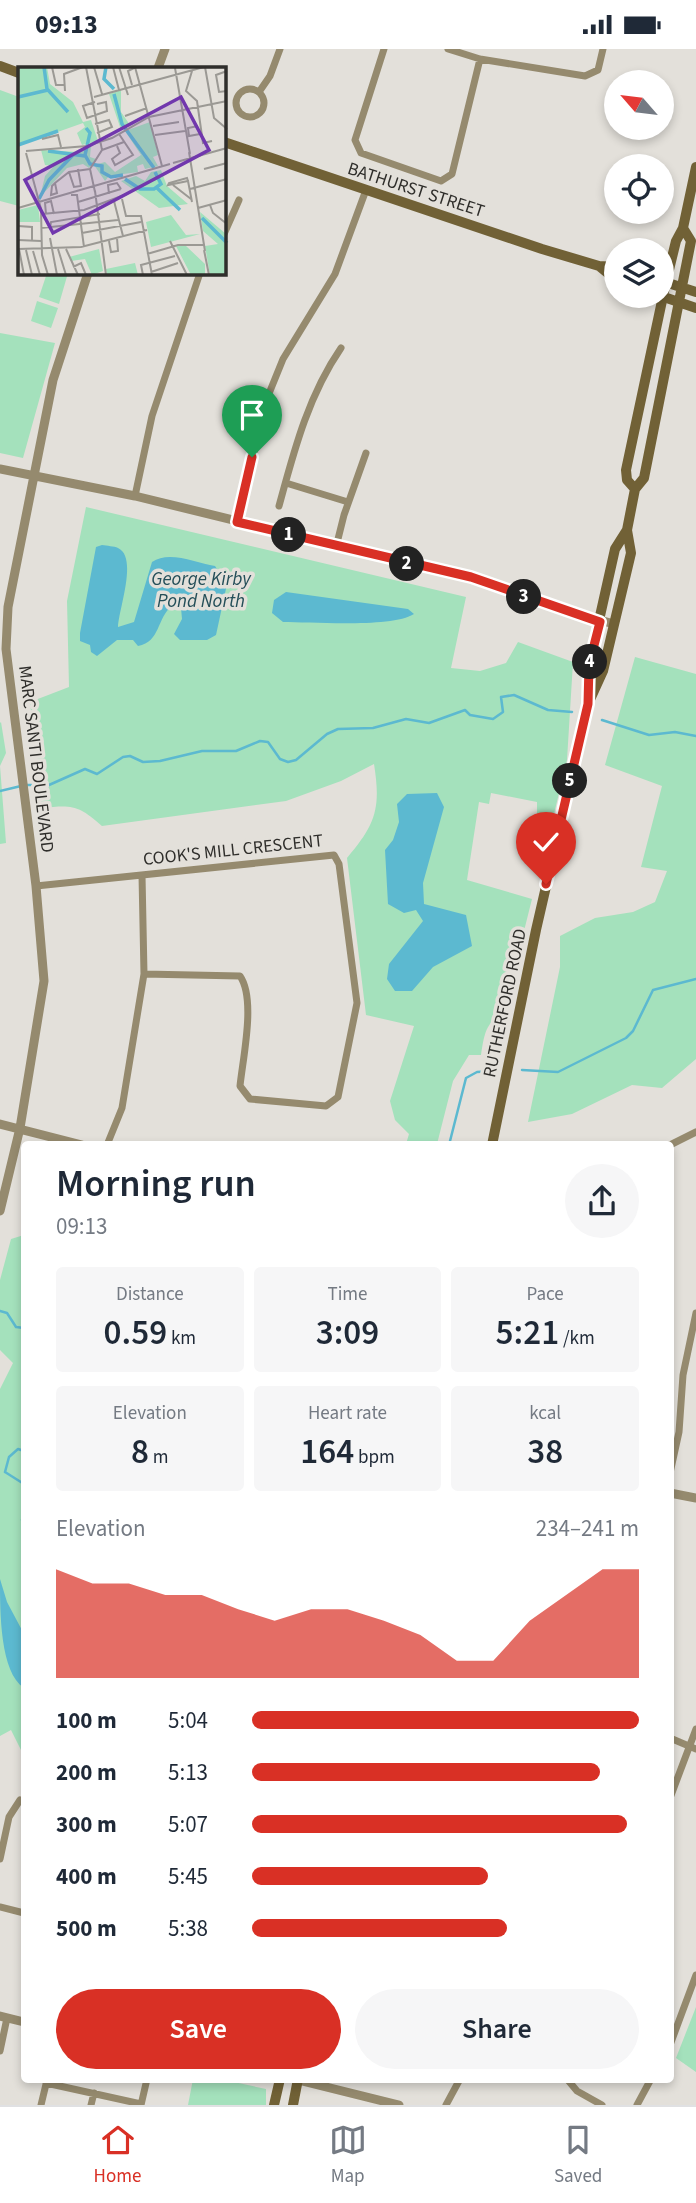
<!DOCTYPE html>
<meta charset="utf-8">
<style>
:root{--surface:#fff;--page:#f6f6f7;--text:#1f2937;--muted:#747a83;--line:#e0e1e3;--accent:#d93025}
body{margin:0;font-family:"Source Sans 3",sans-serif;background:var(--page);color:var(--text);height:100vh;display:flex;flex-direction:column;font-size:26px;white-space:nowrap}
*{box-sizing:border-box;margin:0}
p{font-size:23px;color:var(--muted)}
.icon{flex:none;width:38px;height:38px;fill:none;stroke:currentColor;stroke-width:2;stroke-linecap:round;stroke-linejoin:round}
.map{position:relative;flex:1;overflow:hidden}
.details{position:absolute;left:21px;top:1092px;width:653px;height:942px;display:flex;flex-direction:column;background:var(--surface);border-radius:7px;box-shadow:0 4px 10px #0003}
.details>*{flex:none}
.needle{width:46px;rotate:298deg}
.tools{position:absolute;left:604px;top:21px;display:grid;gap:14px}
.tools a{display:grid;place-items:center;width:70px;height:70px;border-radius:50%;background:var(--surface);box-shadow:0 4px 10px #0003;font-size:35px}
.pin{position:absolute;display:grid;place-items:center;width:60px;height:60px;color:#fff;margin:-72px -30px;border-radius:50% 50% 50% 0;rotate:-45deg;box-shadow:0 0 7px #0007}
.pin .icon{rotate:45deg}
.km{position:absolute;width:35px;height:35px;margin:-18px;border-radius:50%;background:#222;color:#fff;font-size:19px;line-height:35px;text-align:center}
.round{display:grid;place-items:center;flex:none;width:74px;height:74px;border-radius:37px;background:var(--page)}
.overview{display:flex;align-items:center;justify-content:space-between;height:119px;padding:0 35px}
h1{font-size:38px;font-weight:600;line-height:52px}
.stats{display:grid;grid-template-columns:repeat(3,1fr);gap:10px;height:119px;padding:7px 35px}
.stats div{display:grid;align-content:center;border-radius:7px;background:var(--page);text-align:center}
.stats b{font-size:35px;font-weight:600}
.stats small{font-size:19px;font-weight:400}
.stats p{font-size:19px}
.chart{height:196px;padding:14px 35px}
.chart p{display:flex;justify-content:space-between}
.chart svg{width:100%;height:126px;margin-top:7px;fill:var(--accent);opacity:.7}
.button{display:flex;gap:14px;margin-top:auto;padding:14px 35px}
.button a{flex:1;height:80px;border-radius:42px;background:var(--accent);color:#fff;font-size:28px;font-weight:600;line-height:80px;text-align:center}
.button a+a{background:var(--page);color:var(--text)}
ul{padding:0 35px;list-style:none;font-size:23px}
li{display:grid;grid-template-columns:112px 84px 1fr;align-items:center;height:52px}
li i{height:18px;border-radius:9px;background:var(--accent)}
.status{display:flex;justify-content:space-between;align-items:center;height:49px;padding:0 35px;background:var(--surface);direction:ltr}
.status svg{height:19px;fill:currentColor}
.tabs{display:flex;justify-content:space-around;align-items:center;height:98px;border-top:2px solid var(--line);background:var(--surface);font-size:19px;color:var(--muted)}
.tabs a{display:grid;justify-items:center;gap:4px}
.tabs .current{color:var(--accent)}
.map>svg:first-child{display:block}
.green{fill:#a4e1bc}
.water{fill:#5cb9d0}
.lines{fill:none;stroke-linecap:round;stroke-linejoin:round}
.stream{stroke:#5cb9d0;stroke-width:2.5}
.minor{stroke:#958a6e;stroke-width:7}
.tertiary{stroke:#958a6e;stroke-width:9}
.secondary{stroke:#716136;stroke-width:10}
.route-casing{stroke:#fff;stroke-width:14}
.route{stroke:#d93025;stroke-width:9}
.labels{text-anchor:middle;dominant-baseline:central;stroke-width:7;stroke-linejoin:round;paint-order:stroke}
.street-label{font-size:18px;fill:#2f2e2b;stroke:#e3e0da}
.water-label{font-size:19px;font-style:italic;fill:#244e58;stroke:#e3e0da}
.inset-river{fill:none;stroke:#5cb9d0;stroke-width:3.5}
.inset-road{fill:none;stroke:#9b9994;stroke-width:2}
.view{fill:#7137ad;fill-opacity:0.15;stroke:#7137ad;stroke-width:3.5}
.inset-edge{fill:none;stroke:#2f2e2b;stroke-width:3.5}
</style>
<div class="status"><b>09:13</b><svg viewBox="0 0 49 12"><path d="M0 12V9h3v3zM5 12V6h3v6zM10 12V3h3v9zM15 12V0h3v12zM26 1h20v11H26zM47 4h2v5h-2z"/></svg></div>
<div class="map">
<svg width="696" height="2056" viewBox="0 0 696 2056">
<rect width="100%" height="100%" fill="#e3e0da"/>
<path class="green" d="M0 41 19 48V157L0 152Z
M47 224H68L59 255 39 248Z
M37 252 58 259 51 279 31 272Z
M0 284 55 294 23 409 0 404Z
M86 458 466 548 451 619 480 622 506 614 518 593 573 613 567 711 553 769 537 765V753L491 744 489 755 479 753 467 831 532 850 522 890 507 914 505 965C485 971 484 988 481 1006H469L453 1032 437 1095H406L409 1085 395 1071 390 1052 414 977 366 966 347 809C376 775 381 759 374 715L341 732 286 752 102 777C78 756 73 756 42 759L30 653 69 638 67 552Z
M635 608 696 625V1010L662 1039 632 1036 572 1065 528 1073 560 918V887L595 869 633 863 655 853 667 822 641 818 662 737 605 716Z
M1 673 6 704 0 717 6 794 0 795V674Z
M24 1186V1707L11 1681 0 1687V1340L13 1314 0 1301V1231L11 1190Z
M696 1958V2023L676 2009Z
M193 2030H220L266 2040V2056H188Z"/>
<path class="water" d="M102 496C107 497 114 497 118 499 138 508 119 559 118 578L134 573 152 513C169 501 196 514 215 517L227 535 216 586 207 591H180L174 585 182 570 181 559 173 556C156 569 161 593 138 597L133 591H117L97 607 91 603 90 596 80 592V584L96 498Z
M286 543 408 560 414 565C392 579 312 573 283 573L272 564 274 551Z
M437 744 444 758 423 834 424 855 466 866 472 897 433 918 412 942H395L387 930 389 915 423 872 416 861 404 864 388 855 385 801 393 791 399 773 397 755 407 745Z
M0 1530 7 1553 24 1585V1639C0 1623 0 1564 0 1530Z"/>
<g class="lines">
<path class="stream" d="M602 671 649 686 675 683 696 687
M27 736H49L85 720 97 725 123 708 130 707 143 713 160 712 202 702H236L260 692 268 693 280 710 288 713 296 711 327 685 338 680 373 679 406 670 429 674 465 661 470 666 493 670 503 663 501 648 514 646 548 661 572 663
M0 742 21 737
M522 1021 558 1023 626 989 633 982 653 941 696 930
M449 1096 466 1029 477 1023 492 1022
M0 1262 7 1264 16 1278 24 1279
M5 1423 9 1408 18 1400 24 1402
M5 1423 24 1435
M24 1461 22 1471 24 1475"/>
<path class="minor" d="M384 0 355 91 361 104 441 132 452 125 480 10
M448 0 480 10 585 27 598 21 603 0
M236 54a14 14 0 1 1 28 0a14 14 0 1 1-28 0Z
M259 43 270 27 280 0
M224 185 239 151
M286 434 348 453
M135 447 152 367 200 224
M279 457C294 402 308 347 341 299
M237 473 268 347 283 310 335 225 366 141
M336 498 344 466 366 404
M36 837 334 806 339 815 357 954 338 1048 326 1057 250 1050 240 1037C243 1008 256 950 240 927L144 925
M107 1096 122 1059 144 925 142 826
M670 1096 696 1083
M670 1424 679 1383 683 1326 696 1264
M670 1689 696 1700
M670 1749 696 1680
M0 1810 9 1768 20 1751
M0 1858 24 1864
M670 1996 696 1926
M0 2002 7 1969
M567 2030 577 2042 602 2056
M46 2034 141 2055
M41 2056 47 2031
M91 2056 94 2044
M141 2056 147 2030
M446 2056 460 2030
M637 2056 651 2030"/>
<path class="tertiary" d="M158 19 165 0
M0 420 135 447 471 529 553 558 614 575
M0 1075 82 1096
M0 1162 20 1079 44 932 36 837 6 600 8 558 53 331 88 224
M670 1444 696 1449
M0 1967 24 1973
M294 2030 399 2056"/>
<path class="secondary" d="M0 17 19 24
M224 93 542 200 599 217 616 218
M599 217 616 231
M662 232 696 243
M661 247 696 259
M635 440 627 431 626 421 666 233 676 192 683 179 696 118
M588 651 589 616 615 500 627 481 635 440 644 429 691 192 683 179
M492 1096 536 881 588 655 603 622 631 504 627 481
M274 2056 280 2030
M293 2056 298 2030"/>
</g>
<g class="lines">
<g class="route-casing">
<path id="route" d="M252 408 237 473 471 528 600 573 589 616 588 655 546 835"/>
</g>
<use href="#route" class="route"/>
</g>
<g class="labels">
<g class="street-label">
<text transform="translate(416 141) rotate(18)">BATHURST STREET</text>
<text transform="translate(36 710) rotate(83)">MARC SANTI BOULEVARD</text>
<text transform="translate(233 801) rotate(-6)">COOK'S MILL CRESCENT</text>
<text transform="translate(505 954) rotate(-78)">RUTHERFORD ROAD</text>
</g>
<g class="water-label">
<text x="201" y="530">George Kirby<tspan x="201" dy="22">Pond North</tspan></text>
</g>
</g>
<g transform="translate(18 18)">
<rect width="208" height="208" fill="#e3e0da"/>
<path d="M0 0H29L32 17 55 35 65 55 73 53 80 74 64 78 59 66 67 60 65 56 0 79ZM103 23V45L112 58 103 63 91 27ZM132 55 140 88 135 90 140 99 127 102 125 97 119 99 120 105 91 109 87 114 76 98 87 95 97 105 123 88 107 64ZM73 79 72 90 78 92 71 101 65 97 49 101 22 130 27 109 36 99 27 98 23 83 62 85ZM143 103 149 119 170 137 141 141 103 114 118 109 127 114 133 105ZM20 138 22 155H0V143ZM182 145 208 167V208H192L187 179 200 177 185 164ZM153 148 168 168 182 167 133 180 128 155ZM158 179H168L187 197V208H173ZM81 182 85 204 74 208 67 192 53 194 51 190ZM117 196 120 208H89L88 202Z" fill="#a4e1bc"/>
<path class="inset-river" d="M26 0 29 22 50 45M88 0 86 12 96 22M96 27 104 57 136 101M0 30 30 23M68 61 72 66 67 88 72 97 84 99V105L93 110 105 108M0 78 40 64M30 84 67 89M107 112 122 122H136L143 117 137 105M139 121 162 143M21 132 31 113 55 88M184 151 209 176"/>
<path class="inset-road" d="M34 0 38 18H47M68 0 84 83 72 102 77 125M76 0 84 27M95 0 101 23M101 0 110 28M117 0 144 99M187 0 196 51 209 62M157 1 172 87M174 4 168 24 179 34 185 76 194 74M209 4 198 8 201 25 209 24M114 18 110 4 118 0M47 24 46 7 65 0M76 30 186 0M77 35 65 39 69 51 89 44 88 35 79 37M107 49 129 41M77 57 91 53 94 60 79 66M135 59 161 55M180 59 170 61 171 69 182 67M137 68 167 64M24 72 40 68 43 80M99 79 102 86 94 92 97 98 115 88 101 67M84 83 106 75M8 84 69 79 94 71 131 50 209 34M171 85 187 184M8 86 23 142 24 188 30 208M155 96 209 81M186 102 209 96M51 105 56 120 63 119 60 102M169 111 170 114 150 118 151 116ZM170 114 174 135M37 116 39 126 33 128 34 119 37 116 51 105 72 102M155 118 173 132M172 122 209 112M77 124 88 208M91 127 90 118 99 116 103 122M53 128H59L66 180M104 132 108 149H123L134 208M96 134 105 169M60 135 103 122M192 138 195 146 209 157M0 141 152 97M180 141 209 133M24 147 66 143 109 127M28 147 27 136 33 134 36 147M0 159 14 160V175M23 161 100 153M32 161 33 155 82 147M64 166 123 155M32 171 39 208M0 173 23 174M91 174 93 185 100 184 99 171M152 174 169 208M0 182 63 180 129 163M1 182 6 208M40 182 48 208M48 182 60 208M8 183 14 208M186 183 191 208M15 184 22 208M129 187 160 178H185M55 200 63 196 68 208M133 205 160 196M125 208 123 198 157 189"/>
<path class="view" d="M163 30 191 83 35 166 7 113Z"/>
<rect width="208" height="208" class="inset-edge"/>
</g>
</svg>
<div class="tools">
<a><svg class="needle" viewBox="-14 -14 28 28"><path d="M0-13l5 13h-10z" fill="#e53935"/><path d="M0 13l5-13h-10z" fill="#747a83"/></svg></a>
<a><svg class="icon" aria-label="locate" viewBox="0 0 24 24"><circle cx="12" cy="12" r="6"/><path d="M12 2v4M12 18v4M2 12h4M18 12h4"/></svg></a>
<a><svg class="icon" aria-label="layers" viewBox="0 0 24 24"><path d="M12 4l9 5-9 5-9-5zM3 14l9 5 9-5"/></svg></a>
</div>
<div class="pin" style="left:252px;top:408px;background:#1e9e55"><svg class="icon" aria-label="arrive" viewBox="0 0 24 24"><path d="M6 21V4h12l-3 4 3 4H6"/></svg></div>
<div class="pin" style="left:546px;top:835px;background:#d93025"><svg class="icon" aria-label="check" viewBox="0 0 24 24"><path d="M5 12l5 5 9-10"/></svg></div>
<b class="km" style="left:289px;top:486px">1</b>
<b class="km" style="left:407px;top:515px">2</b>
<b class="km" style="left:524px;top:548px">3</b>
<b class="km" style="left:590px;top:613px">4</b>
<b class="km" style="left:570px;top:732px">5</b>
<section class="details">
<div class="overview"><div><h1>Morning run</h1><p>09:13</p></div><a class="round"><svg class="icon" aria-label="share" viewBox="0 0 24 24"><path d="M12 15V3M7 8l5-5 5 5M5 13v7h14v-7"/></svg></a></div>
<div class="stats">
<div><p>Distance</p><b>0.59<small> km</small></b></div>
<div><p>Time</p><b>3:09</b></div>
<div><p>Pace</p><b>5:21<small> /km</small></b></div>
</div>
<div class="stats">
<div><p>Elevation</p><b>8<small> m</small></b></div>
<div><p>Heart rate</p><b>164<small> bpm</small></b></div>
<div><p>kcal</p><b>38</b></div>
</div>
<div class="chart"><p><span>Elevation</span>234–241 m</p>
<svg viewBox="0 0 160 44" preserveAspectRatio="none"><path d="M0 44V6L10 11L20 11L30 15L40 15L50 20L60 24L70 20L80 20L90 24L100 29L110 38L120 38L130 24L140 15L150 6L160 6V44z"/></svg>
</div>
<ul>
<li><b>100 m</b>5:04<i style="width:100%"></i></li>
<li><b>200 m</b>5:13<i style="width:90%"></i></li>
<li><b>300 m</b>5:07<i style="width:97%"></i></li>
<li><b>400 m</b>5:45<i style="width:61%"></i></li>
<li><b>500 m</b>5:38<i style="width:66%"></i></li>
</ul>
<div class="button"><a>Save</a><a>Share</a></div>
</section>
</div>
<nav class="tabs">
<a class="current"><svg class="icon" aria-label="home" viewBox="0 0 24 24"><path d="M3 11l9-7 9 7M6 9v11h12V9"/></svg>Home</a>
<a><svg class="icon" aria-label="map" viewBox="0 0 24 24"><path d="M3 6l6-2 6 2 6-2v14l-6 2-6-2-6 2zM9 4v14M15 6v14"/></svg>Map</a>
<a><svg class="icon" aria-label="saved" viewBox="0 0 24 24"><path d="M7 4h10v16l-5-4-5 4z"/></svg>Saved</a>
</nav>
